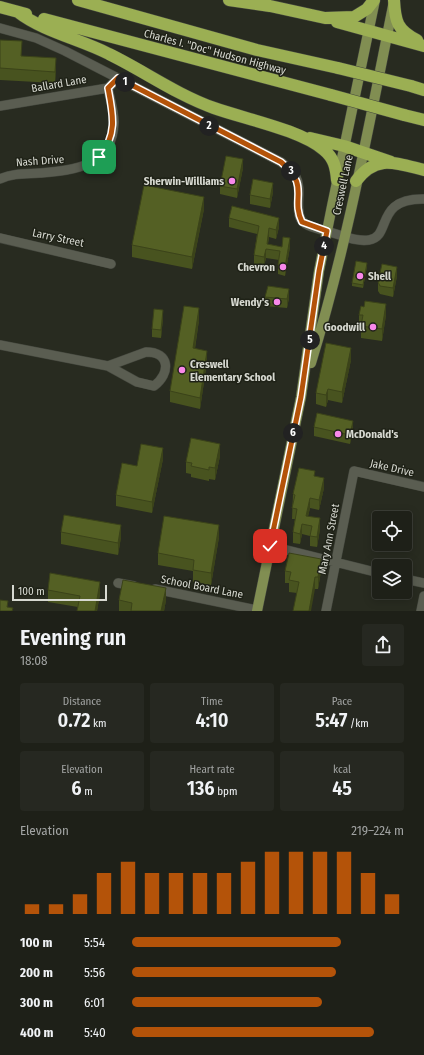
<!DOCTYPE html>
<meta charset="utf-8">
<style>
:root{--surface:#1e2018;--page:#262821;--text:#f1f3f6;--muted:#a1a3a2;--line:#3c3e37;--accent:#b45309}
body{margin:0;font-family:"Fira Sans Condensed",sans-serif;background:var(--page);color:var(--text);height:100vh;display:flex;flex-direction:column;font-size:15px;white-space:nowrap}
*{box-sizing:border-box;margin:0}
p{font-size:13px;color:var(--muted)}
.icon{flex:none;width:22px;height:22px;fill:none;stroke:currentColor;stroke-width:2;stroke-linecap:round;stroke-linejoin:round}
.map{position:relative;height:611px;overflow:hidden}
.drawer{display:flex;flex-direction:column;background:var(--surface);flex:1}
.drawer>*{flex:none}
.controls{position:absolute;left:372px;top:511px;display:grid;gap:8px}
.controls a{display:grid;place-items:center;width:40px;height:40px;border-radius:4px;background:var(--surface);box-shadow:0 2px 10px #0003,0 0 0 1px var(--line);font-size:20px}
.scale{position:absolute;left:12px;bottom:10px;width:95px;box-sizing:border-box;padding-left:4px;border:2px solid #d7d9d1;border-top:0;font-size:11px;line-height:14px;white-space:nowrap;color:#d7d9d1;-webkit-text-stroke:3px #1f2217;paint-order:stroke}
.pin{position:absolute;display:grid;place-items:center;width:34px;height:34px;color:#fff;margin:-17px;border-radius:8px;box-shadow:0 2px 6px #0006}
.km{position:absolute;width:20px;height:20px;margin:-10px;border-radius:50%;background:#222;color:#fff;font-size:11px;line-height:20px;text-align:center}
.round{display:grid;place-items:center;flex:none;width:42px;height:42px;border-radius:4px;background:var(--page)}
.headline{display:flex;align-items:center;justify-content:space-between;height:68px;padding:0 20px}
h1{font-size:22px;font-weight:600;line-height:30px}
.metrics{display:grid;grid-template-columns:repeat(3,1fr);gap:6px;height:68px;padding:4px 20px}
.metrics div{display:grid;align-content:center;border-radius:4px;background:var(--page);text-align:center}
.metrics b{font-size:20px;font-weight:600}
.metrics small{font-size:11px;font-weight:400}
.metrics p{font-size:11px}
.chart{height:112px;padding:8px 20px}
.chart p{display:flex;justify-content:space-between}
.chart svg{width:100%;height:72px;margin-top:4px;stroke:var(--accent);stroke-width:6}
ul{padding:0 20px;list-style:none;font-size:13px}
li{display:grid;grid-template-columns:64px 48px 1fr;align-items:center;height:30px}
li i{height:10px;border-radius:5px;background:var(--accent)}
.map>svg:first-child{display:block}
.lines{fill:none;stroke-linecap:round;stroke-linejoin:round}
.minor-casing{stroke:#44473e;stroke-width:10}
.major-casing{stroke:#44473e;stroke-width:11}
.highway-casing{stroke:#44473e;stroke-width:13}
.minor{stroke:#5a5d51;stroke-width:9}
.major{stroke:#818e52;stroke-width:10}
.highway{stroke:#9baf53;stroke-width:12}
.highway-bridge-casing{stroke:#44473e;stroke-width:13;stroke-linecap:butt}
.highway-bridge{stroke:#9baf53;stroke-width:12}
.wall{fill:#48531f}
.shaded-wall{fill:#3b4319}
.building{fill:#546024;stroke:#3b4319}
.route-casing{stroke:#fff;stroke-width:8}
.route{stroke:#b45309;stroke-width:5}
.poi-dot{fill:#f988e9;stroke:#1f2217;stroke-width:1.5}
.labels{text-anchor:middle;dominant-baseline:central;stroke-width:3;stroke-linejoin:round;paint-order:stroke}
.street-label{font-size:11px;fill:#d7d9d1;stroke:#1f2217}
.poi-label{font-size:11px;font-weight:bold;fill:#d7d9d1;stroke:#1f2217;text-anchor:end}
</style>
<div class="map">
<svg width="424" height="611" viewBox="0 0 424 611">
<rect width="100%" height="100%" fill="#282b20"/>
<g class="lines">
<g class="minor-casing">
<path id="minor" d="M0 28 36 38 65 51 281 162C286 166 293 171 296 177 303 190 294 211 302 221 308 228 325 230 333 233 344 236 357 242 369 240 392 237 374 198 424 199
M0 106 108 88 118 78
M0 179C13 173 26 174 40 173 74 170 113 167 114 122 114 111 110 99 108 88
M0 238 111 264
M0 345 108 366
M146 352C170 352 171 373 154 386L137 382 108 366Z
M271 546 379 573
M405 579 424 583
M118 583 134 586
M155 589 257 610
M326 611 354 471 424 487
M421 611 424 596"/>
</g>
<g class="major-casing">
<path id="major" d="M311 363C347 246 369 125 393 6
M257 611 301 397 319 271 332 206 375 0"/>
</g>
<g class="highway-casing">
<path id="highway" d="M78 0 257 50 338 68
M229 0 270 6 325 18 354 17 367 9 374 0
M394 0C395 21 397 30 417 40
M0 7 26 14
M18 12C44 32 80 39 109 54 144 71 177 95 214 108 245 119 301 130 324 150 334 158 336 168 337 180
M44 19 331 95
M337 22 424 46
M411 86 424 90
M404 115 424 120
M310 138 344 146 391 162
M356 181C376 154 396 163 424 170"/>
</g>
<use href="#minor" class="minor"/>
<use href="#major" class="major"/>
<use href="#highway" class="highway"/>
<g class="highway-bridge-casing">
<path id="highway-bridge" d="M338 68 411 86
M331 95 404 115"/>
</g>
<use href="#highway-bridge" class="highway-bridge"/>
</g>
<path class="wall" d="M0 40 22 56 56 69 55 83 0 80Z
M243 168 237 198 220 194V186Z
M273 192 270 208 250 204V195Z
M204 209 192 269 132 257V245Z
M229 218 279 227 276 239 269 237 268 244 282 247H290L285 276 278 274V265L279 260 266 258 264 266 254 264V255L257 234 229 227Z
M367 266 363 288 352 286V283Z
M397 276 393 297 380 294 378 291V282Z
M265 297 289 298 287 308 265 306Z
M359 315H386L382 341 361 338V327L359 326Z
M163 318 161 338 152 337V329Z
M199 320 195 349 207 362 200 409 170 402V391Z
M351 360 342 403 328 400 326 407 316 404V393Z
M314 427 353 430 350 444 314 436Z
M220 456 215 480 209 479V481L191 477V474L186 473V462Z
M163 459 152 513 116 506V495Z
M315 476 324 488 319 510 310 508 308 516 320 529 317 547 310 546V536L302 534 300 544 293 543V532L295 519H292L293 494Z
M61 532 121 537 118 555 61 544Z
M219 537 211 585 193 582V571L158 565V553Z
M285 571H321L318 589H315L297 593 289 592V583H285Z
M48 590 100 594 97 611H77L78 607 48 602Z
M119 600H166L164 611H119Z"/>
<path class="shaded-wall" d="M56 58V69L55 83V72Z
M243 159V168L237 198V189Z
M273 183V192L270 208V199Z
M204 197V209L192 269V257Z
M279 218V227L276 239V230Z
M269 228V237L267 249V244Z
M290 238V247L285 276V267Z
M266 249V258L264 266V257Z
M367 263V266L363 288V285Z
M397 267V276L393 297V288Z
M289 289V298L287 308V299Z
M386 304V315L382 341V329Z
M199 308V320L193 360V348Z
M163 310V318L161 338V330Z
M351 348V360L342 403V392Z
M207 351V362L200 409V398Z
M328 389V400L326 407V395Z
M353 421V430L350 444V435Z
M220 444V456L215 480V468Z
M163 448V459L152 513V502Z
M324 478V488L319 510V500Z
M310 498V508L306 526V516Z
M320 518V529L317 547V537Z
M302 524V534L300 544V534Z
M121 525V537L118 555V543Z
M219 525V537L211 585V573Z
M321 559V571L318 589V577Z
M315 577V589L311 611H309Z
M100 582V594L97 611H95Z
M166 588V600L164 611H161Z"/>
<path class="building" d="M0 40 22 41 21 56 56 58 55 72 0 68Z
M226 156 243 159 237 189 220 186Z
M253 179 273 183 270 199 250 195Z
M144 185 204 197 192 257 132 245Z
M232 206 279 218 276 230 269 228 267 244 282 247 283 237 290 238 285 267 278 265 280 251 266 249 264 257 254 255 259 226 229 218Z
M356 261 367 263 363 285 352 283Z
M382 264 397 267 393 288 380 286 378 282Z
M268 286 289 289 287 299 265 297Z
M365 301 386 304 382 329 361 326 363 315H359L361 306 364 307Z
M184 306 199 308 193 348 207 351 200 398 170 391Z
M154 309 163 310 161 330 152 329Z
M326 343 351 348 342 392 328 389 326 395 316 393Z
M317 413 353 421 350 435 314 427Z
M191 438 220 444 215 468 209 467V470L191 466 192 463 186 462Z
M141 444 163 448 152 502 116 495 122 463 137 466Z
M299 468 315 471 314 476 324 478 319 500 310 498 306 516 320 518 317 537 310 536 312 526 302 524 300 534 293 532 297 509 292 508 295 495 293 494Z
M64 515 121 525 118 543 61 532Z
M164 516 219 525 211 573 193 570 194 560 158 553Z
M289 553 321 559 318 577H315L309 611H293L299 582 289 580 291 572 285 571Z
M50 573 100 582 95 611H77L80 596 48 590Z
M123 580 166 588 161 611H131L132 603 119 600Z
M0 600 8 601 7 607 13 608 12 611H0Z"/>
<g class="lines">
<g class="route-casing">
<path id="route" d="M99 157C118 135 113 114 108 88L118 78 281 162C311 187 290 197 302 222L327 231 319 271 301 397 270 546"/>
</g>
<use href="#route" class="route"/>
</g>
<g class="poi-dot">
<circle cx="232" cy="181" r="4"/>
<circle cx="283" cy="267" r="4"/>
<circle cx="360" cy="276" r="4"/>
<circle cx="277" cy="302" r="4"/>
<circle cx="373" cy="327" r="4"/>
<circle cx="182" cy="370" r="4"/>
<circle cx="338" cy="434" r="4"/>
</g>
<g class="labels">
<g class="street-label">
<text transform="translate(215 52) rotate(15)">Charles I. "Doc" Hudson Highway</text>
<text transform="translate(59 84) rotate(-10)">Ballard Lane</text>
<text transform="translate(40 161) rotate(-4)">Nash Drive</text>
<text transform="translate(343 185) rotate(-78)">Creswell Lane</text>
<text transform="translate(58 238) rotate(12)">Larry Street</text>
<text transform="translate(392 468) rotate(13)">Jake Drive</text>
<text transform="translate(329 539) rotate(-79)">Mary Ann Street</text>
<text transform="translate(202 587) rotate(11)">School Board Lane</text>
</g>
<g class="poi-label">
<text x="224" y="181">Sherwin-Williams</text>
<text x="275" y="267">Chevron</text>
<text x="368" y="276" text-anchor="start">Shell</text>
<text x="269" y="302">Wendy's</text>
<text x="365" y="327">Goodwill</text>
<text x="190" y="364" text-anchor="start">Creswell<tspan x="190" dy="13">Elementary School</tspan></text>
<text x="346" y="434" text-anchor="start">McDonald's</text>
</g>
</g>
</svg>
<div class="controls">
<a><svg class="icon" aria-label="locate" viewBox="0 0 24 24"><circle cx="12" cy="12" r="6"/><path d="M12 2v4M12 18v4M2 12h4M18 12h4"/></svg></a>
<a><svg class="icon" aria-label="layers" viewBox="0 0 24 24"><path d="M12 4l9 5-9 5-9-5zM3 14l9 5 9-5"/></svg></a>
</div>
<div class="scale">100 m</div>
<div class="pin" style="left:99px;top:157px;background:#1e9e55"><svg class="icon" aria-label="arrive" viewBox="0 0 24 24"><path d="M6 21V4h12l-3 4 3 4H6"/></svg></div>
<div class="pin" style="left:270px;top:546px;background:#d93025"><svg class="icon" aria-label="check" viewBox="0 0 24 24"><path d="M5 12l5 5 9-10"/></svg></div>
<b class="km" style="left:125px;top:82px">1</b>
<b class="km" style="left:209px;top:126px">2</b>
<b class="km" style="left:291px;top:171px">3</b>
<b class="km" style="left:324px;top:246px">4</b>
<b class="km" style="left:310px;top:340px">5</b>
<b class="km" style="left:293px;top:433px">6</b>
</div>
<section class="drawer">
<div class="headline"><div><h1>Evening run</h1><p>18:08</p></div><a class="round"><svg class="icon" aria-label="share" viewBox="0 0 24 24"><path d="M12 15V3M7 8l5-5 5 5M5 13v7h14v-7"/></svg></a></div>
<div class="metrics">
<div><p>Distance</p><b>0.72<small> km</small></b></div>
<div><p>Time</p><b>4:10</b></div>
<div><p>Pace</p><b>5:47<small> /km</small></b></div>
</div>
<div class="metrics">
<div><p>Elevation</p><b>6<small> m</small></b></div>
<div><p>Heart rate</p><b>136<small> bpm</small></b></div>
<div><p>kcal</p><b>45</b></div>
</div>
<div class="chart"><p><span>Elevation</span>219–224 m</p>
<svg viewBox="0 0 160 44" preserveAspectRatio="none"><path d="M5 44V38M15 44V38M25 44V32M35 44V19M45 44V12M55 44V19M65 44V19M75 44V19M85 44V19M95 44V12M105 44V6M115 44V6M125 44V6M135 44V6M145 44V19M155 44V32"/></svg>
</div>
<ul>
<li><b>100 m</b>5:54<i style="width:77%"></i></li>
<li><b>200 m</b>5:56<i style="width:75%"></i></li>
<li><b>300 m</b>6:01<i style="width:70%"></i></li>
<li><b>400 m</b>5:40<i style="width:89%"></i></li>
</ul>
</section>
